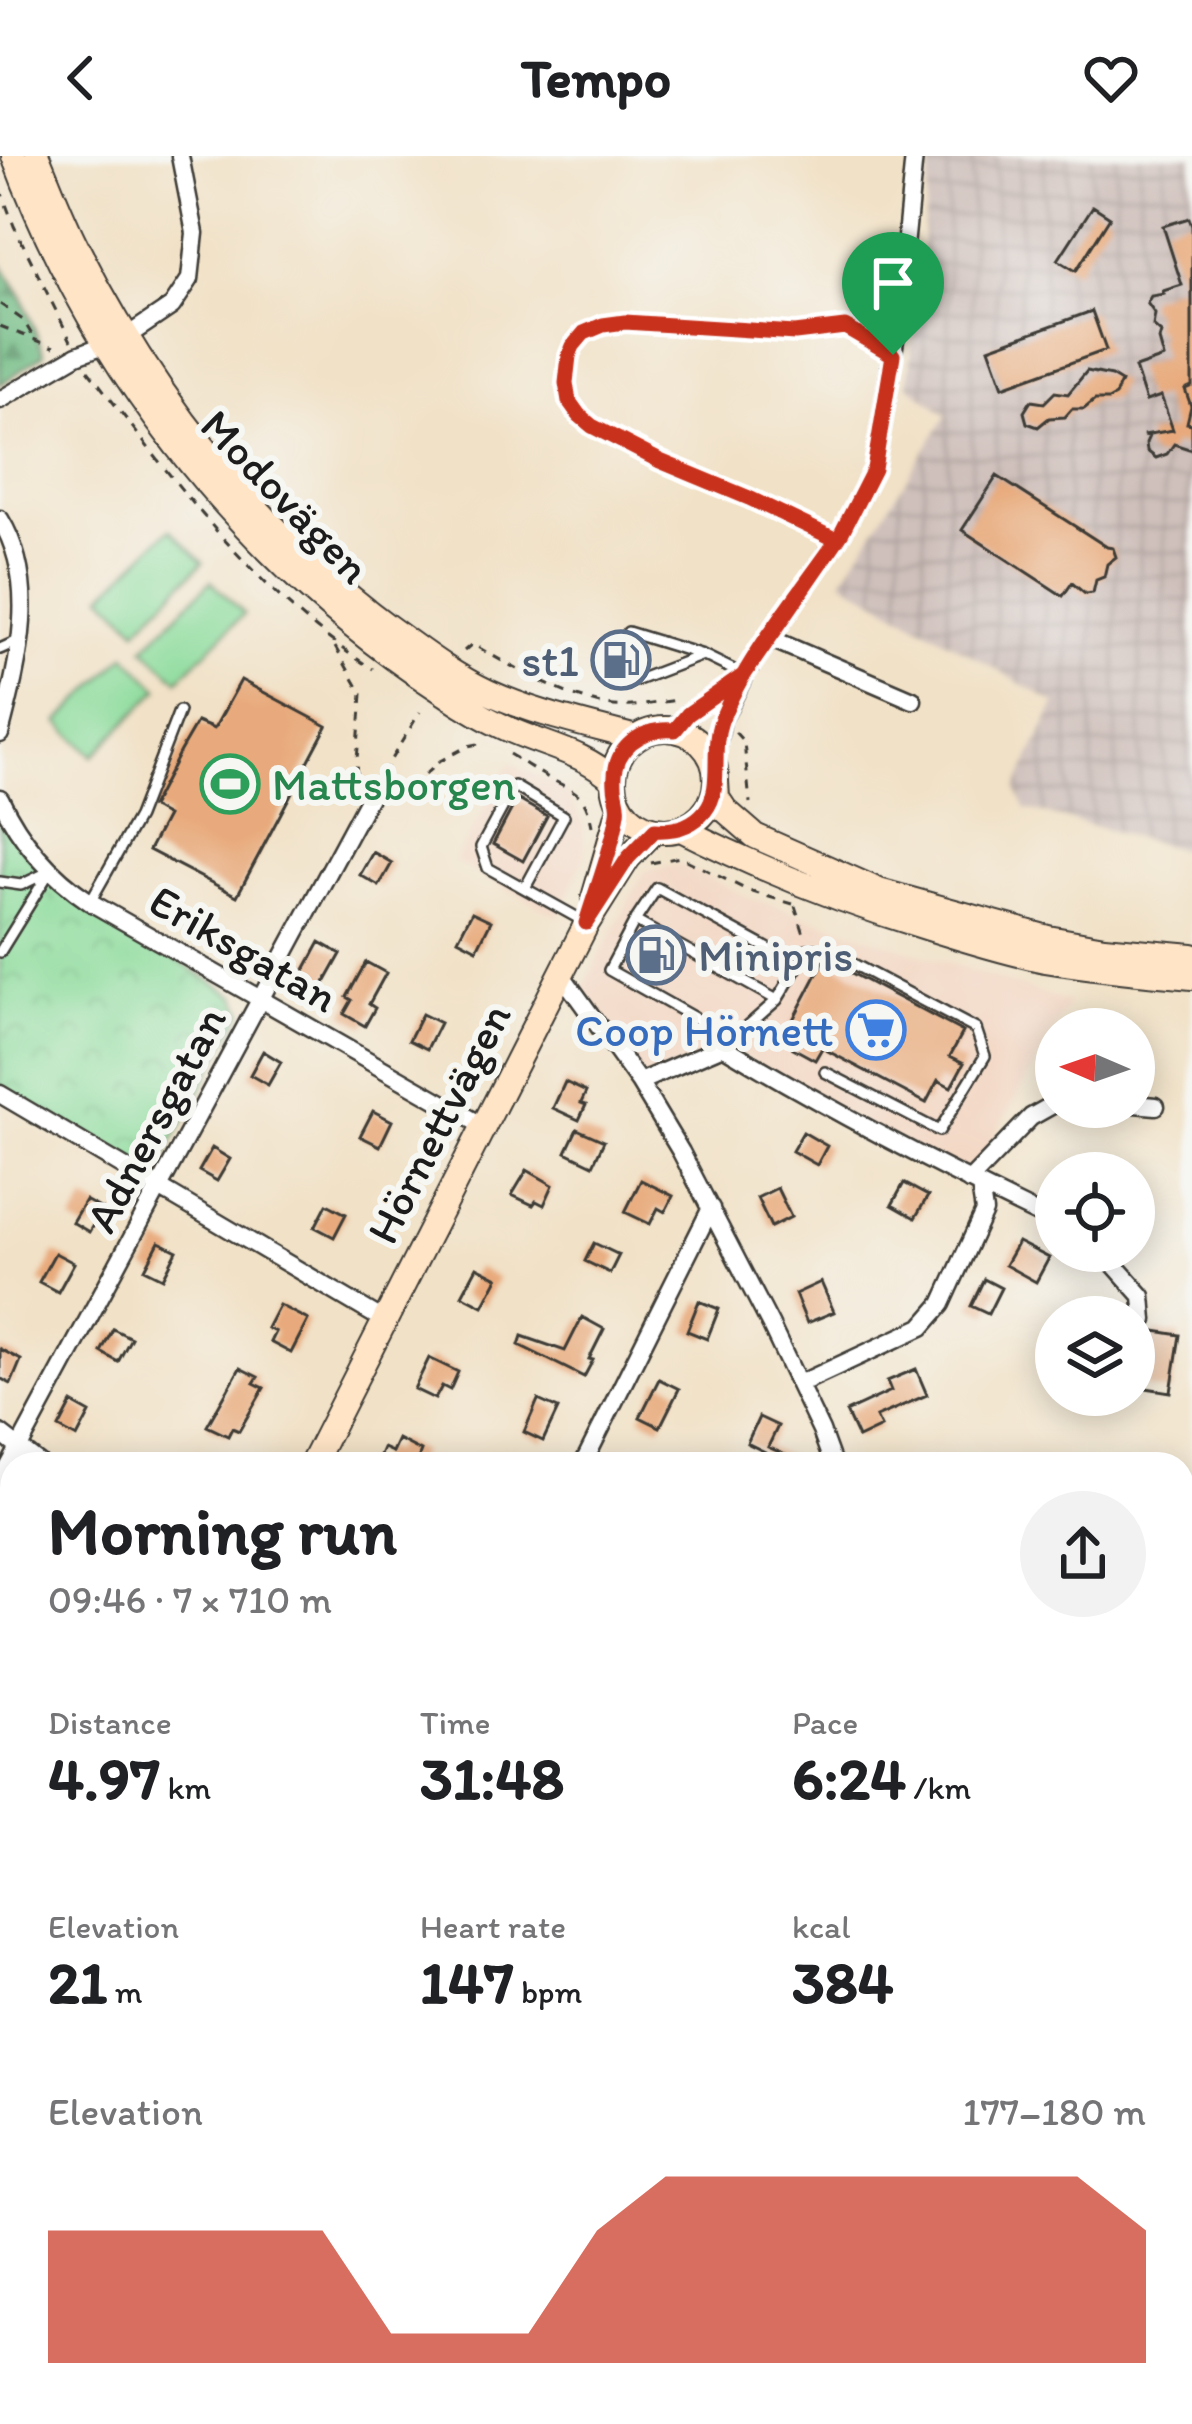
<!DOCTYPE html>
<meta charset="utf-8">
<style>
:root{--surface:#fff;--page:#f2f2f2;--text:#202124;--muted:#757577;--accent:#c8321e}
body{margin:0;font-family:Itim,sans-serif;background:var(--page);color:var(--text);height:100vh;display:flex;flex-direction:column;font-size:45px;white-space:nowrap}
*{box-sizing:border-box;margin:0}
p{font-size:39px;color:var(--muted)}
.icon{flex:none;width:66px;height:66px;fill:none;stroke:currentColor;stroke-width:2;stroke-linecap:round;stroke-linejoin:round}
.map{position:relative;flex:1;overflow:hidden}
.panel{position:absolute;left:0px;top:1296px;width:1194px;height:972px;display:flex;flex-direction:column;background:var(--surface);border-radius:36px 36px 0 0;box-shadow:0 6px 30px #0003}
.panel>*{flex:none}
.needle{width:78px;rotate:272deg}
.controls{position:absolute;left:1035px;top:852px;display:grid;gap:24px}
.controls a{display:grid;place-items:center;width:120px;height:120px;border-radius:50%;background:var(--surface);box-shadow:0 6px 30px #0003;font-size:60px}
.pin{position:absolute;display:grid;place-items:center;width:102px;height:102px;color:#fff;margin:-123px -51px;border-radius:50% 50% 50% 0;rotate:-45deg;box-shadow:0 0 12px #0007}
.pin .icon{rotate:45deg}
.round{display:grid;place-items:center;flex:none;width:126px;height:126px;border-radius:63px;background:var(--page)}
.overview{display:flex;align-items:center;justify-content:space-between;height:204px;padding:0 48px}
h1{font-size:66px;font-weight:800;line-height:90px}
.stats{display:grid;grid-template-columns:repeat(3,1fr);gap:18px;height:204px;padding:12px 48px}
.stats div{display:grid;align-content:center}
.stats b{font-size:60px;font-weight:800}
.stats small{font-size:33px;font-weight:400}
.stats p{font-size:33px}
.chart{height:336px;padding:24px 48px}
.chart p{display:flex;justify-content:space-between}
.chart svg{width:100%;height:216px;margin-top:12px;fill:var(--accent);opacity:.7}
header{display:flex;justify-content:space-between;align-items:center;height:156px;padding:0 48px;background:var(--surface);font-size:54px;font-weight:800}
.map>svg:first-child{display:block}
.built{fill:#f3d4bf}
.industrial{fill:url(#industrial-grid)}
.forest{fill:url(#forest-firs);stroke:#466c50;stroke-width:3}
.park{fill:url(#park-crowns);stroke:#547c5c;stroke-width:3}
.garden{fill:#8cdb9b;stroke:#547c5c;stroke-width:3}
.building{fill:#e8aa7c}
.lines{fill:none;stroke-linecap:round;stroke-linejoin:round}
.lane-casing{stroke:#3c3a36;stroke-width:14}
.street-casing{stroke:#3c3a36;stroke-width:21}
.secondary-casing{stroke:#3c3a36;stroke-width:28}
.path{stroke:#3c3a36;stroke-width:3;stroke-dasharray:9 9;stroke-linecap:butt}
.lane{stroke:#fff;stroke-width:9}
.street{stroke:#fff;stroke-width:16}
.secondary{stroke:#ffe4c6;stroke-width:24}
.route-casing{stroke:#fff;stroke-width:24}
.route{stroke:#c8321e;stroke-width:15}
.labels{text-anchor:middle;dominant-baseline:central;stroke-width:12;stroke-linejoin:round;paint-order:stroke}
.street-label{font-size:45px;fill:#1c1c1c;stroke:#f6f6f2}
.service-label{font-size:45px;fill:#4e5e75;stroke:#f6f6f2;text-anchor:end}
.leisure-label{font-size:45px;fill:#27864d;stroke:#f6f6f2;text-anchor:start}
.shop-label{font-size:45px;fill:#366cbe;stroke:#f6f6f2;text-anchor:end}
</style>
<header><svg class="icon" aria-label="back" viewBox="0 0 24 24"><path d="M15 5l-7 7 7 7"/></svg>Tempo<svg class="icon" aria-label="heart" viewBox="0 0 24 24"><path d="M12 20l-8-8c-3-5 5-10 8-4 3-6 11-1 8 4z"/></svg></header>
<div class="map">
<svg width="1192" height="2268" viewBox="0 0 1192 2268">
<defs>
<pattern id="industrial-grid" width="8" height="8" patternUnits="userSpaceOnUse" patternTransform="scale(3)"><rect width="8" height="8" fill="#cfc0bb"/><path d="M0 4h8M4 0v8" fill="none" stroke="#b1a4a0"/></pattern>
<pattern id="forest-firs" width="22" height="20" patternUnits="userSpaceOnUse" patternTransform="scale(3)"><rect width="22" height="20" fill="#71bb83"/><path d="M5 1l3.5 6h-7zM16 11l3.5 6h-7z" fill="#5c976a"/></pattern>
<pattern id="park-crowns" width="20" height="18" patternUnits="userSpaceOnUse" patternTransform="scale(3)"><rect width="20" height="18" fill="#8cdb9b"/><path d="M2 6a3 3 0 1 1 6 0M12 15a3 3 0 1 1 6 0" fill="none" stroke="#78bb85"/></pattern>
</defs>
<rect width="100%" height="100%" fill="#f6f6f2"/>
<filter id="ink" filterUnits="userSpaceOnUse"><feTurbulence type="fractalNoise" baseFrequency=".00833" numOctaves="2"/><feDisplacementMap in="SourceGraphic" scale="24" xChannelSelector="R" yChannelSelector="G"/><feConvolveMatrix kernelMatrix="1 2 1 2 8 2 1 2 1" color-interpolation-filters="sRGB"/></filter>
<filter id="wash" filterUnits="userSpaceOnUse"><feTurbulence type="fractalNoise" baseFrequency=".004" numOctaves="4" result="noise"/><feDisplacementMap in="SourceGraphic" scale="48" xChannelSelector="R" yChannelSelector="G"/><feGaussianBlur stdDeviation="2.7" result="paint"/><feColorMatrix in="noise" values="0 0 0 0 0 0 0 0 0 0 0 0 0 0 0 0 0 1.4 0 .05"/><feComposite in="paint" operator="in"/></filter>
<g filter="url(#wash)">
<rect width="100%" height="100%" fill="#f1e1c6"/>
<path class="built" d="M510 607 566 634 582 666 585 698 559 761 455 705Z
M679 708 753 743 1069 847 969 1025 724 890 639 926 577 844 644 716Z"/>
<path class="industrial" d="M931 0H1192V696L1026 653 1016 633 1056 548 842 424 947 259 908 229Z"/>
<path class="forest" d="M0 107 20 137 44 198 0 229Z"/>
<path class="park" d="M0 664 47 720 81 745 236 840 243 855 162 1006 151 1012H141L0 932Z"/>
<path class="garden" d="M170 373 203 406 137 473 103 439Z
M211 425 244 458 178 524 144 492Z
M126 499 159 533 93 600 59 566Z"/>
<g id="blocks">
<path class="building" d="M1093 50 1110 61 1076 115 1058 104Z
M1189 62 1192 70V230L1185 233 1191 250 1187 267 1192 268V294L1174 288 1167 298 1156 302 1147 295 1146 287 1149 280 1144 279 1173 274 1161 240 1146 245 1135 212 1164 202 1159 184 1161 177 1153 170 1155 158 1147 147 1151 140 1164 138 1163 135 1182 129 1163 70Z
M1092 155 1106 194 1003 231 989 192Z
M1087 215 1111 220 1121 226 1115 240 1108 244H1095L1084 253H1072L1065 261 1049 262 1038 271 1027 267 1024 256 1031 245 1044 247 1055 236 1068 238Z
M997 320 1107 391 1113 392 1116 401 1107 408 1104 421 1096 424 1093 437 1085 438 1072 427 1063 440 962 374Z
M241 524 327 570 237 740 149 694 167 660 151 651 180 595 197 566 214 573Z
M517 643 547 660 523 705 493 688Z
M373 696 392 707 379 730 360 719Z
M472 756 491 765 477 793 458 783Z
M320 786 341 798 322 832 301 821Z
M825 803 963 876 950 900 964 907 951 931 938 924 926 947 822 892 815 904 793 892 800 879 788 873Z
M366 806 386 817 369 848 375 852 365 870 344 858 352 844 347 841Z
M422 858 440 867 427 893 409 884Z
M263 895 281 906 268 929 250 919Z
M565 926 586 936 581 947 586 949 579 964 553 952Z
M373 955 392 965 380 990 360 980Z
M577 973 604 985 593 1009 566 996Z
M803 976 827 990 817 1009 792 995Z
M212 992 230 1003 217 1025 199 1015Z
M527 1014 553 1029 544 1049 536 1045 533 1049 512 1039Z
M641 1024 673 1040 665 1056 658 1052 650 1068 625 1056Z
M904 1027 928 1040 915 1062 892 1049Z
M777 1032 791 1061 771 1071 757 1042Z
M85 1044 102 1053 89 1076 72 1066Z
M327 1048 346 1058 334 1081 315 1071Z
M159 1086 177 1095 163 1122 145 1113Z
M1018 1086 1049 1102 1036 1126 1005 1109Z
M594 1087 619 1099 610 1117 585 1105Z
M55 1097 74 1107 58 1136 39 1126Z
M477 1111 498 1122 483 1150 462 1139Z
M984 1123 1001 1132 988 1158 971 1150Z
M821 1126 834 1156 807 1167 795 1138Z
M699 1145 719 1153 707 1183 687 1175Z
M279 1149 308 1164 291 1197 270 1186 275 1176 267 1172Z
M582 1161 604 1173 589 1203 593 1204 584 1221 519 1189 522 1180 565 1195Z
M113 1173 131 1182 118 1206 101 1196Z
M1155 1175 1180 1179 1171 1236 1146 1232Z
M0 1193 21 1204 11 1228 0 1222Z
M429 1202 458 1216 450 1234 442 1230 435 1243 414 1233Z
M240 1212 258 1221 254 1227 264 1232 239 1275 232 1272 228 1280 207 1270Z
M916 1213 927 1239 876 1261 881 1271 858 1282 846 1256 891 1235 887 1225Z
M659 1223 679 1233 660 1271 640 1261Z
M538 1244 558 1253 543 1285 524 1276Z
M72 1247 90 1257 77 1282 59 1272Z
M759 1261 778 1270 768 1291 806 1308H760L765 1296 747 1287Z
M398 1283 421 1295 416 1308H376L383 1292 392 1296Z"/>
</g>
</g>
<g filter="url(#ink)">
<use href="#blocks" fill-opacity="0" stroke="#3c3a36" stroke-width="3"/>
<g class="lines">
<g class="lane-casing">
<path id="lane" d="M837 384C806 369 775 353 744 340 701 322 658 304 616 283 603 275 588 269 578 257 564 241 563 215 571 195 580 173 603 168 625 166L795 177 845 171 893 199
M0 493 20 484
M703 499 635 525 612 516 628 476 703 499 744 519
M0 726 21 729 50 715 0 796
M525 732 564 660 514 630 481 691 488 712 587 767
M90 746 138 661 179 555
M635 765 657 732 798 809
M734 882 777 844 808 793H825L976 873 985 900 939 975 825 916
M732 883 609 814 635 765 777 844"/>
</g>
<g class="street-casing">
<path id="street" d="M0 244 77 199 126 181 172 150 190 123 195 77 180 0
M0 363C40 428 18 508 0 578
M769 482 913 544
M675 574 688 558 744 519 842 376 874 313 897 172 914 0
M713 608 722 564 744 520
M0 642C20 685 51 720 90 746L483 970
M561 818 639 926 681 996 770 1168 821 1275 833 1308
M639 926 723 890C830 955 943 1013 1056 1067
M0 938 385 1165
M1134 948 1156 950
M969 1025 1031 961 1056 947
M1102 1095 1142 1140 1144 1164
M799 1228 922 1171 942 1148 984 1056 980 1030
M0 1277 40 1308
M583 1308 711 1052
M0 1327 374 632
M0 1509 12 1515
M0 1822 12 1828
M260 2256 267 2268
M934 2256 955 2268
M498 2268 506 2256
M766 2268 773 2256
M1063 2268V2256"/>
</g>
<g class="secondary-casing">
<path id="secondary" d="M14 0C91 207 235 391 415 517 445 537 476 559 508 573 545 590 584 596 614 624
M37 0C50 31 62 63 77 92 152 240 255 372 388 471 420 494 452 519 488 536 536 558 585 568 636 582
M614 624a51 51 0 1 1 102 0a51 51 0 1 1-102 0Z
M716 625 717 642 725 654 755 680 879 735 1048 782 1104 792 1192 800
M681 673C760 713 843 746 929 772 967 784 1006 796 1045 804 1094 812 1143 817 1192 821
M594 742 620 652
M312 1308 587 767 628 702 655 674
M0 1933 12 1909"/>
</g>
<path class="path" d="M0 32 14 70 71 185
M0 148 23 164 35 184
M0 170 54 191
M88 214C172 321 256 441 373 513
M335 491 362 538 356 617 359 622
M464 495 472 488C511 510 558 538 601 548 626 554 653 547 677 544
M735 576 744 586 750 647
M509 598C521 605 533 613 545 620 574 636 585 634 592 670
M382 618 420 556
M393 635 413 629 440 605 468 590 483 587
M651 707 680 701 749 735 793 748
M795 750 805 781
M6 1888 12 1876
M0 2103 12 2098"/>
<use href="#lane" class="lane"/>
<use href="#street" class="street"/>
<use href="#secondary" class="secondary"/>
</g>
</g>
<g class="lines" filter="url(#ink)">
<g class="route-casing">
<path id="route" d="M893 199 845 171 795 177 625 166 603 169 584 177 573 190 569 200 566 227 569 245 579 259 592 270 660 305 749 342 837 384 744 519 688 558 675 574C641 571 612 592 615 629 615 638 620 647 618 657 613 691 596 733 586 767L628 702 655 674C674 675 692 671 705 655 724 631 710 595 721 565 745 503 799 439 837 384L842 376 874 313 893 199"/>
</g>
<use href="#route" class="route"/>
</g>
<defs>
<g id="fuel-ring" transform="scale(3)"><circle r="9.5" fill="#f6f6f2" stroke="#5c6f8a" stroke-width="1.5"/><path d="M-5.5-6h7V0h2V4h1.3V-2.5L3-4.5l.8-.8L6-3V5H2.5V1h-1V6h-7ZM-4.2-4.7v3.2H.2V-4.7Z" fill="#5c6f8a"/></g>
<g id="stadium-ring" transform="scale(3)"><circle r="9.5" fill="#f6f6f2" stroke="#2e9e5b" stroke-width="1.5"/><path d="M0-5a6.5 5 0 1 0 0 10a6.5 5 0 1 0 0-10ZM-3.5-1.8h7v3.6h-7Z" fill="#2e9e5b"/></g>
<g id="supermarket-ring" transform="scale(3)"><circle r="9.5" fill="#f6f6f2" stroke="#3f7fe0" stroke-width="1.5"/><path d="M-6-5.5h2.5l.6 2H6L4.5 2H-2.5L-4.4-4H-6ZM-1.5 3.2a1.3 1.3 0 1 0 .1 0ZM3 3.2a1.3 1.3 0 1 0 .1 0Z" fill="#3f7fe0"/></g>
</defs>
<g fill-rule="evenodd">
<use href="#fuel-ring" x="621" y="504"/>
<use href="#stadium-ring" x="230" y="628"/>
<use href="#fuel-ring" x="656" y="799"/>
<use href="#supermarket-ring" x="876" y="874"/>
</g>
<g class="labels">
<g class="street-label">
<text transform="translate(286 340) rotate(46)">Modovägen</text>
<text transform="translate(244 792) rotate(30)">Eriksgatan</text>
<text transform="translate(155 963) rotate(-62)">Adnersgatan</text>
<text transform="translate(438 967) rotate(-63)">Hörnettvägen</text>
</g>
<g class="service-label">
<text x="579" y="504">st1</text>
<text x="698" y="799" text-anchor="start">Minipris</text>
</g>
<g class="leisure-label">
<text x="272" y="628">Mattsborgen</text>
</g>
<g class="shop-label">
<text x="834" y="874">Coop Hörnett</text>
</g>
</g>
</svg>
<div class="controls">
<a><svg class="needle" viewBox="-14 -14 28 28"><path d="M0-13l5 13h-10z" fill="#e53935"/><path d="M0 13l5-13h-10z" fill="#757577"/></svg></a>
<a><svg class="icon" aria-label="locate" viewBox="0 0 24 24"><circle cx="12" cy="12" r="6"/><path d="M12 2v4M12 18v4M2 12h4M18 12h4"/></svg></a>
<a><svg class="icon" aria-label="layers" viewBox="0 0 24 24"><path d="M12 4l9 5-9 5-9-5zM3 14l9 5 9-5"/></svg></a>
</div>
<div class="pin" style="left:893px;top:199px;background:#1e9e55"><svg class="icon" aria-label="arrive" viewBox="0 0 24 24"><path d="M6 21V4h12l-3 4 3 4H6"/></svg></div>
<section class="panel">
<div class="overview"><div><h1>Morning run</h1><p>09:46 · 7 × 710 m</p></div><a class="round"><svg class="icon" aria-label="share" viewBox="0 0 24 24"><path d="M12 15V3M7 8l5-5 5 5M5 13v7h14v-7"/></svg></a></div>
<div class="stats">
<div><p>Distance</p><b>4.97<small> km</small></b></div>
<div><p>Time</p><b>31:48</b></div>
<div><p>Pace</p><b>6:24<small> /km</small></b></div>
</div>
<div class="stats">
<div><p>Elevation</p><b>21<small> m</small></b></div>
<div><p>Heart rate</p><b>147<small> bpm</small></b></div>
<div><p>kcal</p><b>384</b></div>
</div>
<div class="chart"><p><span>Elevation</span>177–180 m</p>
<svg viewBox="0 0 160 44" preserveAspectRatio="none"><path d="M0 44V17L10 17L20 17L30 17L40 17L50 38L60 38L70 38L80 17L90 6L100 6L110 6L120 6L130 6L140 6L150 6L160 17V44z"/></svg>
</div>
</section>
</div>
